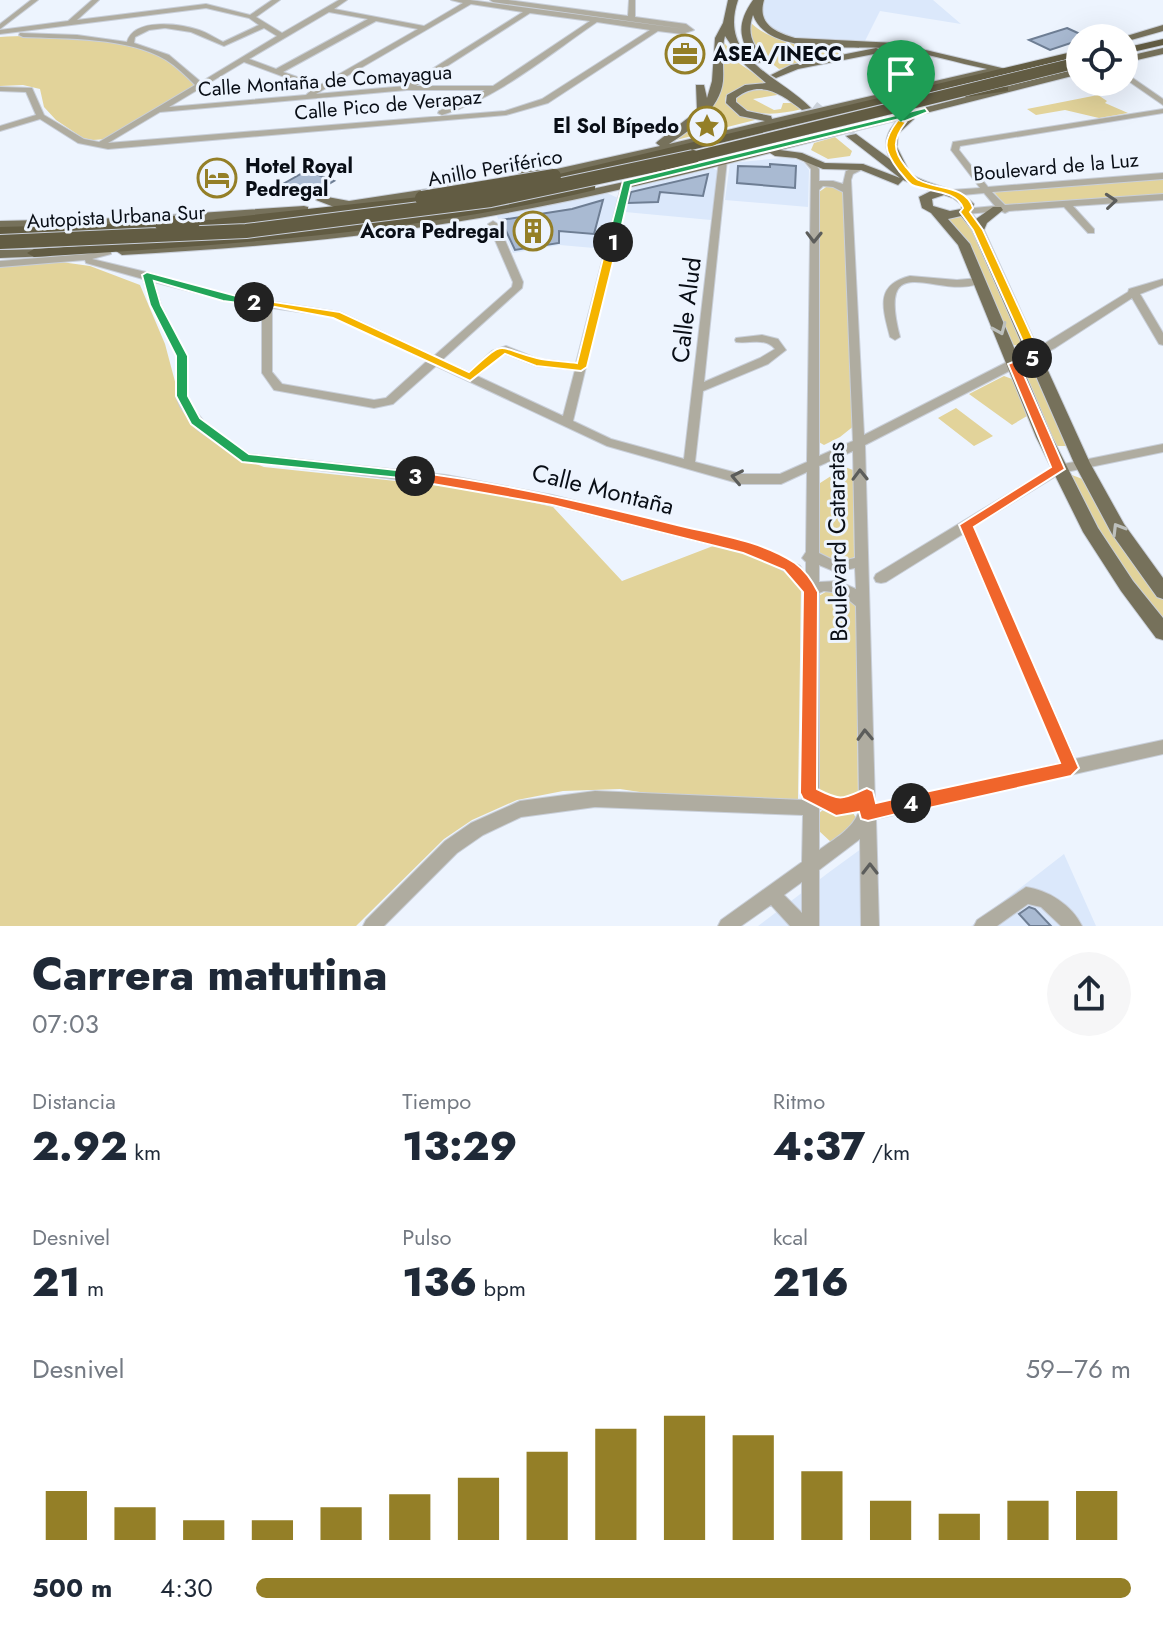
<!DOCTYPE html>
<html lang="es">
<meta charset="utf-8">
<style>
:root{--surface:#fff;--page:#f6f6f7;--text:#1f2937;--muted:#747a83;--accent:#947f27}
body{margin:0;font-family:Jost,sans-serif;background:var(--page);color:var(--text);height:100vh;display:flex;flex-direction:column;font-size:30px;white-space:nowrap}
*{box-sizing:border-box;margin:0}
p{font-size:26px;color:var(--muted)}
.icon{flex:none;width:44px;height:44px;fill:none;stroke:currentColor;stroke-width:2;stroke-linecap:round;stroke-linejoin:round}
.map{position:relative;height:926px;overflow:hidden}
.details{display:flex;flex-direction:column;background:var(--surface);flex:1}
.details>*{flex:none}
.controls{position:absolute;left:1066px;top:24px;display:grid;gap:16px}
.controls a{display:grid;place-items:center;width:72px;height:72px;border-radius:50%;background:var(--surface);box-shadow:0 8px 32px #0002;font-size:40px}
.pin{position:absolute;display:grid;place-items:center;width:68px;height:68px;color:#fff;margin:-82px -34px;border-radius:50% 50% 50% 0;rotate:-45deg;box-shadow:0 0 8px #0007}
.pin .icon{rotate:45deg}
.km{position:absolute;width:40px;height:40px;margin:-20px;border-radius:50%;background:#222;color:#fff;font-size:22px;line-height:40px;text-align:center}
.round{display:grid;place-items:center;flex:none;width:84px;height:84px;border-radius:42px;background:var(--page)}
.summary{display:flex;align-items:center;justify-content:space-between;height:136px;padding:0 32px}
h1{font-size:44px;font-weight:800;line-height:60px}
.stats{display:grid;grid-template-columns:repeat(3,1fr);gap:12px;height:136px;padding:8px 32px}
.stats div{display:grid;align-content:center}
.stats b{font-size:40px;font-weight:800}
.stats small{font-size:22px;font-weight:400}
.stats p{font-size:22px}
.chart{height:224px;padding:16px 32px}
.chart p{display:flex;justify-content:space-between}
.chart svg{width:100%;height:144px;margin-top:8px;stroke:var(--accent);stroke-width:6}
ul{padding:0 32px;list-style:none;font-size:26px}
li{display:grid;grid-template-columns:128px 96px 1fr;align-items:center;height:60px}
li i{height:20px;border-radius:10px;background:var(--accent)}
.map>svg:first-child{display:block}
.built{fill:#dbe8fb}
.green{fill:#e2d39a}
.building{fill:#a9bad2;stroke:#6e7e94;stroke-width:2}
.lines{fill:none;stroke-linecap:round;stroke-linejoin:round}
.major-tunnel{stroke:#cbd2db;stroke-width:10;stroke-dasharray:10 5;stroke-linecap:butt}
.minor-casing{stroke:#c9cfd9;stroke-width:2}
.major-casing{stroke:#c9cfd9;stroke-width:2}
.highway-casing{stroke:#c9cfd9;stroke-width:2}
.minor{fill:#afaca0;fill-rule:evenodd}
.major{fill:#76715b;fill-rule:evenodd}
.highway{fill:#625c43;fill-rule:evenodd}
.highway-bridge-far1-casing{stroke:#c9cfd9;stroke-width:12;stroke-linecap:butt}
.highway-bridge-casing{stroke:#c9cfd9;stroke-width:16;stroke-linecap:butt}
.highway-bridge-far1{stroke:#625c43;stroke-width:11}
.highway-bridge{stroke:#625c43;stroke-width:14}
.oneway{stroke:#5c5d5b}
.oneway2{stroke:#bdc0bd}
.split-1{fill:#22a559;stroke:#fff;stroke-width:2}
.split-2{fill:#f5b400;stroke:#fff;stroke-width:2}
.split-3{fill:#22a559;stroke:#fff;stroke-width:2}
.split-4{fill:#f0652b;stroke:#fff;stroke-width:2}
.split-5{fill:#f0652b;stroke:#fff;stroke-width:2}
.split-6{fill:#f5b400;stroke:#fff;stroke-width:2}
.labels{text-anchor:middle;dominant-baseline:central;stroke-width:6;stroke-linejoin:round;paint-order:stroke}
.far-poi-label{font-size:20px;font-weight:bold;fill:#090e16;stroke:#edf4fe;text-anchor:start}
.far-street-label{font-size:20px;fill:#090e16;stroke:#edf4fe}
.street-label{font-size:24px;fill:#090e16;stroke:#edf4fe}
</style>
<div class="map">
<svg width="1163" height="926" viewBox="0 0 1163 926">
<rect width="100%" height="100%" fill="#edf4fe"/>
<path class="built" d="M763 0H933L961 24 880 11 865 41 794 38 772 31 762 18Z
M791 157 804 163 809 170 808 207 725 200 730 163Z
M711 167 718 171 711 220 625 212 630 190 635 186Z
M607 193 618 198 605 249 560 245 513 253 497 216Z
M865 846 864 926H758L828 873Z
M1064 854 1096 926H971Z"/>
<path class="green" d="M751 23C775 45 807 45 838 46L845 55 779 69C763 57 748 43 751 23Z
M0 37C45 34 121 37 162 58 174 65 186 77 197 86L106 139 93 140 83 138 56 120 44 107 40 89 23 85 0 86Z
M723 41 740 64 771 85H747L726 96 725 101 739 114 759 119 672 141 707 109Z
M750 88 773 89 777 95 753 99 774 110 781 109 783 103H794L802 109C777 115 756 117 735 104L734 95Z
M1098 95 1107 101 1105 103 1128 113 1099 118 1065 110 1036 115 1027 109Z
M835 137 852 151 850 156 828 159 811 150 814 143Z
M1163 178V195L1006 206 994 192Z
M829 185 845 192 855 425 840 437 824 445 817 441 819 192Z
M966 216 1024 346 1012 345 967 243 948 219Z
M54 261 90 266 140 285 165 344 182 408 199 431 233 455 264 467 471 489 553 507 622 581 713 546 757 556 791 573 801 588 798 800 653 794 620 789 563 791 517 800 472 820 444 839 356 926H0V267Z
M1023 367 1033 368 1068 443 1066 446H1056Z
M1004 376 1012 379 1027 416 1012 425 969 394Z
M956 408 993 436 974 446 938 418Z
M845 467 853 470 854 557 844 564 817 556V485Z
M1072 475 1085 480 1163 600V624L1107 549 1070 477Z
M829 590 840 591 856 605 858 799 852 802 816 796 817 597Z
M824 809 853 813 858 821 832 843 818 830V814Z"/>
<path class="building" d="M1067 28 1080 34V40L1050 50 1029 40Z
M770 164 796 166 795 188 737 183 738 166 770 167Z
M306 171H308L334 181 312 194 283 184Z
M708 174 703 196 660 192 658 202 628 203 631 192Z
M603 200 594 234 559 231V243L515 250 501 220 572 209Z
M1029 907 1035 909 1051 926H1030L1019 914Z"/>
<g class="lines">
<path class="major-tunnel" d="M814 106 852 136"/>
<g class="minor-casing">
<path id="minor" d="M31 0H38L0 29V24Z
M92 0H99L77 20 206 4 250 15 272 0H280L256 17 282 33 339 0H347L334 9 424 26 463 3 451 0H470L685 29 493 2 490 0H508L628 16 629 0H635V17L686 24 694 30 682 34 658 31 548 103 506 115 108 149 78 143 40 119 0 131V126L36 115 26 92 0 91V87L32 88 44 115 84 139 99 142 195 85C186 76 177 67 166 60 128 37 67 39 23 37L19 35 20 33 77 35 127 42C134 17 181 24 199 30 208 33 215 38 223 42L259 25 249 18 206 8 0 34V30L68 21ZM471 4 523 12 405 86 316 94ZM329 12 368 19 276 69 249 59ZM530 13 590 21 493 86H416ZM376 21 418 29 320 85 283 72ZM597 22 650 30 542 99 505 111 108 143 160 112 407 90H485L439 111 438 113 442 115C500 97 548 55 597 22ZM165 28 191 32 224 46 264 28 277 36 201 82 169 55 134 43 135 37 149 30ZM244 62 314 88 306 95 169 107Z
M1124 72 1163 99V105L1124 78Z
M1163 109V113L960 146 959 150 988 187 1163 173V179L992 192 1005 205 1163 194V200L1073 206 1094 229V233H1088L1064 207 1009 211 1005 213 1001 211 966 214 961 211 963 209 995 206 984 193 951 196 947 193 951 190 980 188 951 150 953 142Z
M723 157 727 160 704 382 760 358 775 349C765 337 750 344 736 342L735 340 736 338 762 335 778 339 786 350 768 364 703 391 695 462 741 474H780L807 462 811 169 804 161 805 159H811L819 169V181H833L843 184 846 171 863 164 867 167 853 174 851 180 864 435 1009 361 1029 353 1128 292 1129 289 1163 279V285L1140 294 1163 333V345L1159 344 1132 298 1055 348 1017 367 865 445 875 804 1061 763 963 534 886 582 881 583 876 582 874 578 876 574 1054 466 1163 444V452L1061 473 973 527 1075 759 1163 740V754L876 819 879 926H861L860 839 819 870V926H790L771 905 741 926H718L721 920 802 862 803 815 595 807 521 817 483 835 457 853 384 926H363L366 920 445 841 471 823 520 801 595 791 803 800 801 793 803 788 806 596 790 574 756 556 552 505 446 485 242 461 198 430 181 408 176 396 177 356 151 305 143 279 86 263 85 260 0 267V261L88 254 111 250V254L92 259 150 273 223 294 340 312 434 356 512 287 513 282 488 224 493 221 498 224 523 282 522 288 442 360 469 372 492 351 506 346 538 359 576 363 622 183 623 181H629L630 183 573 421 611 439 684 459 719 160ZM823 186 833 187 843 192 853 441 819 456V190ZM154 282 223 300 262 306V373L274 390 374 408 393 404 436 366 607 446 741 484H781L807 472 806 552 802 558 806 562V575L800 566 759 547 552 495 446 475 249 454 206 424 192 407 188 396 187 356 161 305ZM272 308 334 317 427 361 386 398 374 400 282 384 272 372ZM505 354 536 366 575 370 563 416 477 376 500 355ZM853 451 855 558 837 562 819 553V466ZM819 565 836 572 855 568 856 589 838 581 819 582ZM824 591 840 593 856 606 859 793C846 804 832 799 819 790V593ZM819 808C833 814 844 817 859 811 853 829 834 839 819 850ZM802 882V913L784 895Z
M910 276 957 280 979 278 984 281C944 305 875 241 900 337L895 340 890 337C883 309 874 285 910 276Z
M1026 887C1048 890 1072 905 1082 926H1061L1041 907 1028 904 997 926H974L977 920Z"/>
</g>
<g class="major-casing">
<path id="major" d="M728 0H738C718 59 778 75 811 108L802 110C781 94 761 79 736 98V102L747 111 771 116 772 119 987 69C957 63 926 53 896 49 858 44 768 58 753 15 746 35 754 46 766 61L757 63C738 41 736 24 753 0H764C757 24 775 32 795 38L896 43 1006 69 617 164 540 180 518 175V171L522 170H552L660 146 656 143 658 141 697 111 696 85H704L707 98 712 81 715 38 723 23ZM725 36 745 65 766 83 745 85 727 95 726 103 740 116 765 121 669 144C691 130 720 109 723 81 724 66 721 51 725 36Z
M1163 25V31L1124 42V38H1120Z
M876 48 879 49V53L798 69 776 78 771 75 791 65Z
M1163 48V54L1124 63V57Z
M1080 68V74L914 116V119L898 134 897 147 908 169 906 171C927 187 956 185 974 204L971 212 976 219 993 207H1001L1003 210 987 223 984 230 1090 463 1124 524 1163 578V599L1157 597 1112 534 1074 463 972 230 961 216 948 219 970 244 1052 437 1098 528 1133 581 1163 618V640L1156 638 1121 591 1083 532 1036 437 958 245 931 213 922 208 919 197 931 191 903 180 898 185 861 170 823 169 796 158 775 156 770 153C664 180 557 206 449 223 341 240 231 249 122 255L116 251 122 247C249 240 376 230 502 207 697 171 888 115 1080 68ZM898 120C886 132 883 143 890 159L856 134 846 136 900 178 863 164 825 163 802 153 780 150ZM944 195 953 198 962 205 961 209 950 211 933 206 932 199Z
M449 181 466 182 472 186 466 190 445 188V182Z
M434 188 440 192 438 195 342 210 316 200 322 196 349 201Z
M304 206 308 207V213L123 226 0 229V221L123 218Z
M46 249 52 253 51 256 0 258V250Z"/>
</g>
<g class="highway-casing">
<path id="highway" d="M1163 39V45L1124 54V48Z
M1080 50V56L538 187 531 183 538 179Z
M1004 86 1008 87V91L966 97 960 93 966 89Z
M590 183 595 184V190C411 234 221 245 34 257L27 253 34 249C221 237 406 221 590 183Z
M438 195 443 196V202L188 230 0 235V227L188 222Z"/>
</g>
<use href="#minor" class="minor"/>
<use href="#major" class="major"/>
<use href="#highway" class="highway"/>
<g class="highway-bridge-far1-casing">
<path id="highway-bridge-far1" d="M685 159 1080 62"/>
</g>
<g class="highway-bridge-casing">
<path id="highway-bridge" d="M422 198 554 176
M161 223 193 222
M0 242 246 231 491 200 693 157"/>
</g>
<use href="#highway-bridge-far1" class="highway-bridge-far1"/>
<use href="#highway-bridge" class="highway-bridge"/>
</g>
<defs><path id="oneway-chevron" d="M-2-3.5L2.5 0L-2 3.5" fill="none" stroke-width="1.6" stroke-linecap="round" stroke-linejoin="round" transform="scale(2)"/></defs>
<g class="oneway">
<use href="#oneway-chevron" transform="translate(1111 201) rotate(-5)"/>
<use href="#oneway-chevron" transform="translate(814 237) rotate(91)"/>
<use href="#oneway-chevron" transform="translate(860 475) rotate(-91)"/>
<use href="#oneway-chevron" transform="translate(737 477) rotate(-168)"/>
<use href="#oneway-chevron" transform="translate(865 735) rotate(-92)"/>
<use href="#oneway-chevron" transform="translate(870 869) rotate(-90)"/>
</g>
<g class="oneway2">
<use href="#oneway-chevron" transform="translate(1000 329) rotate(67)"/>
<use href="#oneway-chevron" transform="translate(1118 529) rotate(-121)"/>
</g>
<path class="split-1" d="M925 108 928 112 898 124 900 119 631 185 618 242 613 245 607 242 623 181Z"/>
<path class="split-2" d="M613 239 618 242 587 367 581 371 536 366 505 354 470 381 333 318 248 302 254 299 340 312 469 372C506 338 494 347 537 358 550 361 564 361 577 363L607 242Z"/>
<path class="split-3" d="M147 272 259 302 254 305 223 301 154 281 161 305 188 356V396L200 418 249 454 415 472 421 476 420 480 242 462 191 424 176 396V356L150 305 142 275Z"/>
<path class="split-4" d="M415 472C503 483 587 503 673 524 713 534 761 540 795 563 806 571 812 580 818 592L817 789C843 802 842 799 867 788L873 791 876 803 911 795 917 798 920 803 917 809 868 821 861 819 859 812 836 816 803 799 800 793 803 592 784 570 743 553 552 505 410 480 408 476Z"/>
<path class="split-5" d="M1032 354 1036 355V360L1020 366 1065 469 974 527 1079 768 1071 776 911 812 905 809 902 803 905 798 911 795 1060 763 959 525 1051 467 1008 364Z"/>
<path class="split-6" d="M898 120 906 122C893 139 892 150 906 167 910 171 914 178 919 180 937 190 966 185 973 208L970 212 983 230 1041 356 1040 359 1032 362 1026 358 1029 355 973 230 960 212 963 208C956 190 928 192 912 185 907 182 903 175 899 171 883 150 882 141 898 120Z"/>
<defs>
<g id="office-ring" transform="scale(2)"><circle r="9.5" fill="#edf4fe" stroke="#947f27" stroke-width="1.5"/><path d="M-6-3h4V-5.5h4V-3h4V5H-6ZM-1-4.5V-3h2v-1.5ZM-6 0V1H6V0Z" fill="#947f27"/></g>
<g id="sight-ring" transform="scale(2)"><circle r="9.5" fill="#edf4fe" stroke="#947f27" stroke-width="1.5"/><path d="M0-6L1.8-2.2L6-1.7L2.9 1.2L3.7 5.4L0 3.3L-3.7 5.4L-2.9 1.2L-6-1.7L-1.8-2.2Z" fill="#947f27"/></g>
<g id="hotel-ring" transform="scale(2)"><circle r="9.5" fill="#edf4fe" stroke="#947f27" stroke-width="1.5"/><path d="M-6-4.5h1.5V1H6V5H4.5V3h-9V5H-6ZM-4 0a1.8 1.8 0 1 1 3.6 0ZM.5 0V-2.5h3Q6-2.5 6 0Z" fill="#947f27"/></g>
<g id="building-ring" transform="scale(2)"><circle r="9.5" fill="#edf4fe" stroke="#947f27" stroke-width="1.5"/><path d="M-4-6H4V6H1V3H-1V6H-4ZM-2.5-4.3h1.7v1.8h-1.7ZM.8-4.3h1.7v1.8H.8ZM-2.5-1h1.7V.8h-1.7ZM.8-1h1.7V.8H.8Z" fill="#947f27"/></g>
</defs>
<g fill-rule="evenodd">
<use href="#office-ring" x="685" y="54"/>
<use href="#sight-ring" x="707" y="126"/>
<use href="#hotel-ring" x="217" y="178"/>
<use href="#building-ring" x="533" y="231"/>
</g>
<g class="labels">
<g class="far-poi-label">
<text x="713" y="54">ASEA/INECC</text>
<text x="679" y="126" text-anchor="end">El Sol Bípedo</text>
<text x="245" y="166">Hotel Royal<tspan x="245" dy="23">Pedregal</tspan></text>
<text x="505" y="231" text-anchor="end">Acora Pedregal</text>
</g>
<g class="far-street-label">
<text transform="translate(325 81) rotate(-4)">Calle Montaña de Comayagua</text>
<text transform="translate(388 105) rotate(-5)">Calle Pico de Verapaz</text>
<text transform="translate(1056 167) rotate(-5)">Boulevard de la Luz</text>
<text transform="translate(495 168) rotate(-10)">Anillo Periférico</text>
<text transform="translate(116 217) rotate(-3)">Autopista Urbana Sur</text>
</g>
<g class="street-label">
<text transform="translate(686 310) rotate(-83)">Calle Alud</text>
<text transform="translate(603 489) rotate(14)">Calle Montaña</text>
<text transform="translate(837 542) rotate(-91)">Boulevard Cataratas</text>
</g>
</g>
</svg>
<div class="controls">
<a><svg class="icon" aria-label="locate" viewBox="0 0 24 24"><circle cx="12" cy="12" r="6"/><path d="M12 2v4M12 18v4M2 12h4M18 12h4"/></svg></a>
</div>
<div class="pin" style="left:901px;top:122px;background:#1e9e55"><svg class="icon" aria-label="arrive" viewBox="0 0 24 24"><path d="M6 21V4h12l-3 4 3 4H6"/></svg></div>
<b class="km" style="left:613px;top:242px">1</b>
<b class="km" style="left:254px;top:302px">2</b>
<b class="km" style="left:415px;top:476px">3</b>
<b class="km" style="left:911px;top:803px">4</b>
<b class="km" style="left:1032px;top:358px">5</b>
</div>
<section class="details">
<div class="summary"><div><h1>Carrera matutina</h1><p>07:03</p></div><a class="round"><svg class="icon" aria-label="share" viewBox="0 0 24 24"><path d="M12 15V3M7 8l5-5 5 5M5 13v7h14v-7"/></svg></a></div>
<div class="stats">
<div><p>Distancia</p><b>2.92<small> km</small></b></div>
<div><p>Tiempo</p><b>13:29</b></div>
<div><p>Ritmo</p><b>4:37<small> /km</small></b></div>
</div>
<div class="stats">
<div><p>Desnivel</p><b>21<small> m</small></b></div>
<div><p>Pulso</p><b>136<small> bpm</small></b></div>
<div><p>kcal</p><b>216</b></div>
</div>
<div class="chart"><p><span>Desnivel</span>59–76 m</p>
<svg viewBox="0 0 160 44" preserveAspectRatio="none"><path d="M5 44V29M15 44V34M25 44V38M35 44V38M45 44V34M55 44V30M65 44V25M75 44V17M85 44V10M95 44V6M105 44V12M115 44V23M125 44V32M135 44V36M145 44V32M155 44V29"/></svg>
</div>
<ul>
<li><b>500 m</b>4:30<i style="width:100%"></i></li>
</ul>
</section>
